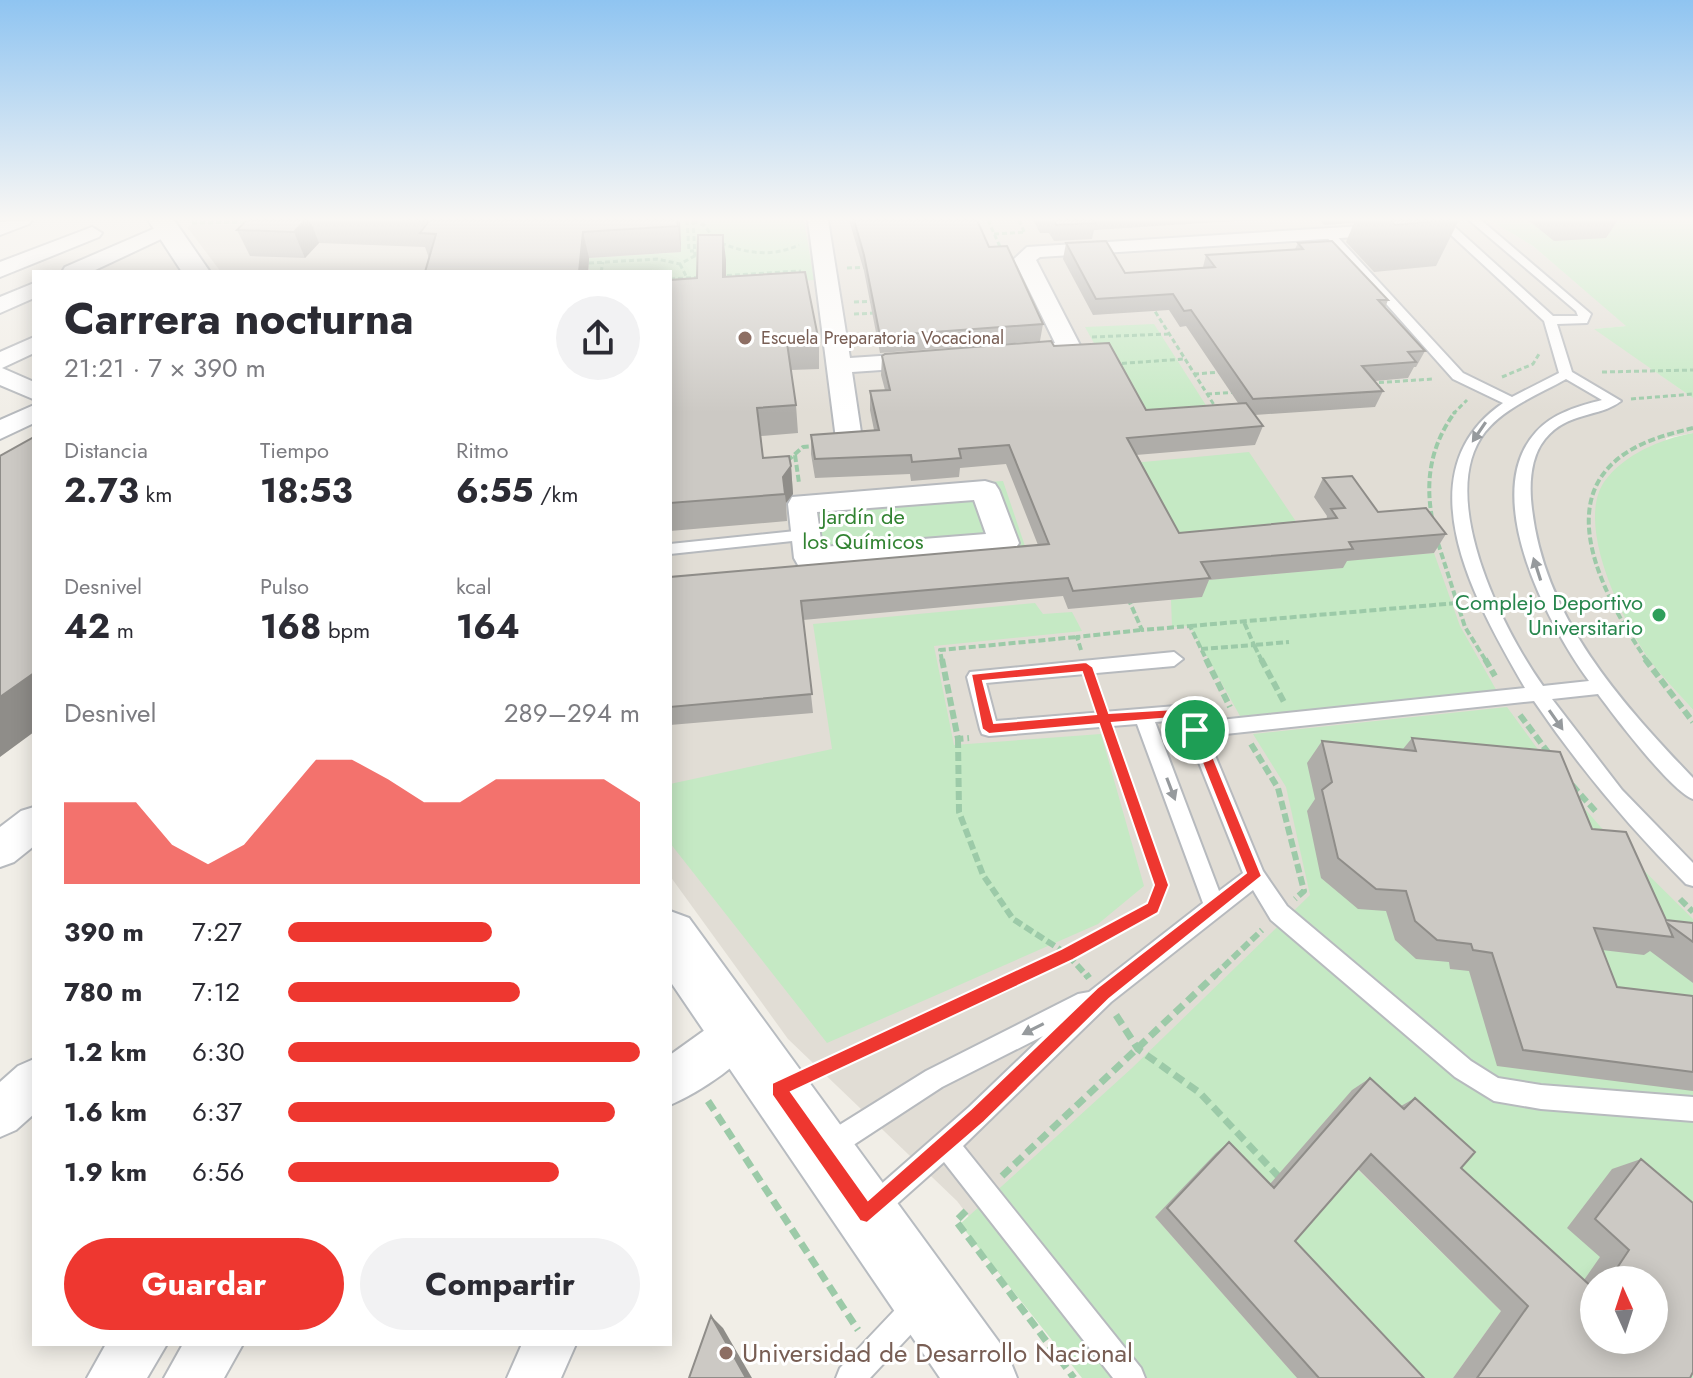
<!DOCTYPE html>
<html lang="es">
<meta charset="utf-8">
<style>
:root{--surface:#fff;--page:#f2f2f3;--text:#2b2b33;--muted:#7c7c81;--accent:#ee3730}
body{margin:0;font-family:Jost,sans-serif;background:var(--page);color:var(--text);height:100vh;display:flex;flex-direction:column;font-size:30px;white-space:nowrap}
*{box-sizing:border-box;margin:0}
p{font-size:26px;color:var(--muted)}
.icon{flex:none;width:44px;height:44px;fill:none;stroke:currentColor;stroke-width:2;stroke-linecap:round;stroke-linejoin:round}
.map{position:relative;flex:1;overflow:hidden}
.sheet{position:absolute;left:32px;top:270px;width:640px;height:1076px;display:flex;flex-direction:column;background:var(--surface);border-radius:0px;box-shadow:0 4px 20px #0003}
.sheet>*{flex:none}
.needle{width:52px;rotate:357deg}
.controls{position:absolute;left:1580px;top:1266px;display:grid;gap:16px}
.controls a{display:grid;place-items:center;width:88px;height:88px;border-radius:50%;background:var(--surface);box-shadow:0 4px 20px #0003;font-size:40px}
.pin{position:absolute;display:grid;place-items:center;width:68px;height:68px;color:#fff;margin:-34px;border:4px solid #fff;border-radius:50%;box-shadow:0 2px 8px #0007}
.round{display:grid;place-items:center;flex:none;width:84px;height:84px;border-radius:42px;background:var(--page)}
.summary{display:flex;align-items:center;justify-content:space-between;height:136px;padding:0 32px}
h1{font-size:44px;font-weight:700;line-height:60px}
.stats{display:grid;grid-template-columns:repeat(3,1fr);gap:12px;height:136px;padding:8px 32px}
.stats div{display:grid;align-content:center}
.stats b{font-size:34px;font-weight:700}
.stats small{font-size:22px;font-weight:400}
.stats p{font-size:22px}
.chart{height:224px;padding:16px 32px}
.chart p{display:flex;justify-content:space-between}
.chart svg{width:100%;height:144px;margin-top:8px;fill:var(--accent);opacity:.7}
.cta{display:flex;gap:16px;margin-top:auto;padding:16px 32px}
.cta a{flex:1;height:92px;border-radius:48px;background:var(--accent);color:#fff;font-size:32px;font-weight:700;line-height:92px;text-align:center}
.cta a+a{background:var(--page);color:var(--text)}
ul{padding:0 32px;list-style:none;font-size:26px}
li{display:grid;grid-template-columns:128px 96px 1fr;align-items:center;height:60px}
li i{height:20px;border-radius:10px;background:var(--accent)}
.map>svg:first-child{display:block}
.education{fill:#e1ddd5;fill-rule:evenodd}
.green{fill:#c5e9c4}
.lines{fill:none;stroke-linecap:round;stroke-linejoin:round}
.lane-casing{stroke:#b7babe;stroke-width:4}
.street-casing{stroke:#b7babe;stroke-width:4}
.secondary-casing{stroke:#b8bcc1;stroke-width:4}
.path-far3{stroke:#9ccaa8;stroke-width:3;stroke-dasharray:5 3;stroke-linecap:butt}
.path-far2{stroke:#9ccaa8;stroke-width:4;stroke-dasharray:7 3;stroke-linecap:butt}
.path-far1{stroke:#9ccaa8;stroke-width:6;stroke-dasharray:9 4;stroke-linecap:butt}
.path{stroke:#9ccaa8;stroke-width:7;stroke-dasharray:11 6;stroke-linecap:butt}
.lane{fill:#fff;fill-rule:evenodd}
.street{fill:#fff;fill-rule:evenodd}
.secondary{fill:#fff;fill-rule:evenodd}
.wall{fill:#afada9;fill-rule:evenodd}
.shaded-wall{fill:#8f8d89}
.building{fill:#ccc9c4;stroke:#8f8d89;stroke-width:2}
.oneway{fill:#969a9d}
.route{fill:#ee3730;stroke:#fff;stroke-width:2;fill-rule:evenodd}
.education-dot{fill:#8d6e63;stroke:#fff;stroke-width:3}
.leisure-dot{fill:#2e9e5b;stroke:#fff;stroke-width:3}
.labels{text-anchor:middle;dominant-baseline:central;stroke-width:6;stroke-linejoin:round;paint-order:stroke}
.far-education-label{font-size:18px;fill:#785e54;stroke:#fff;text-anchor:start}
.park-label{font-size:22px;fill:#328332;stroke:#fff}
.leisure-label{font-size:22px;fill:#27864d;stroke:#fff;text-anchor:end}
.near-education-label{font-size:26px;fill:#785e54;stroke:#fff;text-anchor:start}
</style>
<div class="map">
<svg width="1693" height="1378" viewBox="0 0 1693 1378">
<rect width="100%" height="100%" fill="#f1eee7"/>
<path class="education" d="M203 220H1489L1533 246 1627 326 1596 329 1693 398V433L1666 438 1649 658 1693 710V1378H1090L957 1201 788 1039 670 876V272H221L187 227ZM1594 1280H1654V1340H1594Z"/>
<path class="green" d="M680 220H804L814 280 670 289V272H593L588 268 589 258 681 252Z
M1489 220H1693V398L1594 329 1626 326 1533 246Z
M1154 324 1216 421 1130 408 1085 327Z
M1693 433V710C1679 693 1662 677 1649 659 1623 621 1575 526 1604 482 1624 454 1661 439 1693 433Z
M1249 452 1299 526 1158 540 1122 464Z
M1003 481 1028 555 822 570 812 494Z
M1434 553 1460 626 1498 693 1240 716 1190 626 1172 627 1171 600 1201 597 1194 581 1342 568 1339 561Z
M1035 603 1043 614 1072 612 1082 631 934 646 954 745 1101 734 1144 886 1098 924 827 1043 670 843V784L832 749 813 624Z
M1507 707 1564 785 1606 833 1693 919V1378H1657L1654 1280 1589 1273 1574 1296 1352 1091 1258 1198 1155 1217 1297 1378H1082L960 1224 1132 1068 1310 895 1286 787 1253 734Z
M1352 1164 1501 1311 1453 1378H1398L1279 1249Z"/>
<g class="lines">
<g class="lane-casing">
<path id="lane" d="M1435 220H1447L1553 316H1578L1576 311 1469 220H1481L1591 314 1587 323 1557 324 1572 372 1621 401C1599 418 1568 411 1545 439 1530 457 1529 486 1532 509 1545 619 1620 701 1693 778V799C1672 792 1614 716 1598 694L1552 699 1622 790 1693 863V886L1686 884C1629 827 1579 767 1534 701L1207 736 1263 871 1287 906 1471 1061 1498 1078 1541 1085 1693 1097V1121L1541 1109 1494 1101 1455 1077 1271 920 1253 890 1111 1002 963 1146 1141 1368 1145 1378H1113L944 1162 881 1218 872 1222 863 1218 859 1209 863 1200 969 1107 1043 1036 942 1087 835 1157 826 1161 817 1157 813 1148 817 1139 926 1071 1078 994 1089 992 1203 903 1137 724 989 736 982 734 980 729 967 677 970 672 1174 652 1183 659 1174 666 986 683 996 721 1188 705 1194 707 1201 722 1525 688C1478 606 1400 474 1503 403L1453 379 1324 234 1333 232 1463 373 1512 397 1559 373 1544 321ZM1566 379 1602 400C1579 406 1553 413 1536 432 1479 495 1548 625 1589 681L1543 686C1503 630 1435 496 1485 432 1505 407 1538 395 1566 379ZM1182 720 1243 873 1219 891 1155 722Z
M805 530 813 535 811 539 670 554V544Z
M920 1290 930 1294 934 1304 930 1314 870 1378H836L840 1368 910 1294Z"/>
</g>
<g class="street-casing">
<path id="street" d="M32 220 29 224 0 235V222Z
M808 220H828L850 358 925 353 937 360 925 367 852 372 862 439 858 445H840L836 439Z
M167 223 177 229 174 233 91 272H62L65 267Z
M1395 224 1405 230 1402 234 1040 257 1036 260 1082 349C1072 361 1028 365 1018 353L1021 348 1055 343 1014 259 1027 247Z
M92 227 102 233 99 237 0 277V262Z
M34 283V298L0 313V297Z
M34 337V353L2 368 34 382 33 399 0 385V352Z
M34 405V423L0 439V420Z
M985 481 995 484 999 490 1019 543 1015 550 809 568 798 565 794 558 788 504 792 497ZM974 500 986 534 822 547 817 512Z
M34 807V846L14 862 0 867V827L21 811Z
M739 1011 755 1017 761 1033C750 1060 698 1093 670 1105V1055L723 1017Z
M34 1059V1114L16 1130 0 1137V1082L18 1066Z
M106 1344H167L147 1378H87Z
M183 1344H243L224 1378H164Z
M522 1344H576L561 1378H507Z"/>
</g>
<g class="secondary-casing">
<path id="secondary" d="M148 220H174L210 272H182Z
M670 911 689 918 1007 1353 1017 1378H940L670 981Z"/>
</g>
<path class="path-far3" d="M687 220 689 251H694
M693 220 695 257
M988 220 1001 249
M1019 220 1025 234
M693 221 704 225 713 237
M192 223 250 222
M994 234 1025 232
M721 243C748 254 772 257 799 245
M589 263 657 259 680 264 700 253
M680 264 687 278
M847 268 869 267
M601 272 603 262
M719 276 801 271
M670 279 701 277
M854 302 876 301
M1151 305 1216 408
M854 314 876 313
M1092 337 1168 334
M1114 364 1184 359
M1602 372 1693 370
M1194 374 1221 372
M1502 377 1533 364 1539 354
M1371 383 1433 379
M1207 394 1238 392
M1631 399 1693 394
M1453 414 1467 400"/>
<path class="path-far2" d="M795 455 799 483
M787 461 803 447 816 446
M1432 518C1425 479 1431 445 1455 412
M1438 543 1465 627 1486 661
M1128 598 1142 630 1190 626 1207 661
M1190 626 1457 603
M1201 649 1254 645 1244 622
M1081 650 1077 637 1141 630
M942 661 940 650 1077 637
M1262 661 1254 645 1289 642
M1647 661C1611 607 1550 506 1623 455 1644 440 1669 434 1693 428"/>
<path class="path-far1" d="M942 659 958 739 969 738
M1206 659 1230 707
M1261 659 1284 702
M1485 659 1495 676
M1645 659 1693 722
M1520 715 1550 755
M958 739 959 812 983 875 1013 919 1067 954 1087 976
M1251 744 1278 788 1304 891 1295 899
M1572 785 1598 814
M1680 899 1693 912
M1020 976 1152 908 1162 885 1110 739
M1214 976 1262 930"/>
<path class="path" d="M1086 974 1089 978
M1116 1015 1138 1049 1200 1093 1278 1176
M816 1072 1024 974
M708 1101 858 1330
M1002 1176 1216 974
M966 1211 956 1221 1074 1378"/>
<use href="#lane" class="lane"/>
<use href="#street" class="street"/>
<use href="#secondary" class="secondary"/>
</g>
<path class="wall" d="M247 220H680L681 252 589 258 588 272H425L429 258 425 247 319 243 305 258 250 256 237 230Z
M849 220H977L989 247 1043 324 1040 341 880 353 864 271Z
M1033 220H1252L1094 230 1092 239 1054 241 1049 233H1040Z
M1320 220H1459L1436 266 1374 272 1346 242 1354 223 1324 225Z
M1528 220H1618L1606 238 1554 241Z
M1066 243 1125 273 1203 267 1206 255 1295 249 1298 243 1388 300 1385 308 1425 351 1416 367H1414L1408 378 1375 381 1383 391 1375 407 1255 415 1263 426 1255 445 1136 455 1179 533 1326 520 1327 516 1314 497 1323 478 1378 512 1446 534 1434 553 1347 561 1343 568 1209 580 1202 597 1068 609 1063 596 803 620 813 713 670 725V577L1038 545 1006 464 960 468 959 477 911 481 910 474 815 478 811 454V435L874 430 870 410V391L885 390 881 375 882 356 1054 346 1146 410 1238 403 1186 326 1180 327 1169 310 1093 315 1063 259Z
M726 260V277L819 342V369L791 370 796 405 798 433 761 436 763 458 791 466 793 494 786 503 787 521 670 531V280L697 278Z
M1412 738 1592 829 1666 920 1693 923V983L1650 951 1644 955 1602 950 1617 987 1693 996V1091L1497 1066 1469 971 1450 969 1449 962 1416 959 1395 940 1386 911 1358 909 1321 878 1307 811 1315 799 1307 763 1322 741 1403 749Z
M1370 1078 1401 1106 1415 1098 1461 1168 1584 1280 1600 1257 1567 1228 1612 1169 1641 1159 1690 1378H1453L1501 1311 1358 1169 1295 1241 1424 1378H1297L1155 1217 1216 1153 1229 1142 1270 1184 1352 1090ZM1594 1280H1654L1594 1340Z"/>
<path class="shaded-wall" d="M305 220H310L319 243 305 258 294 232Z
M677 220H680L681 252 678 226Z
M583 232 589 258 588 272H579Z
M723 235 726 260V303L723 277Z
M791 466 793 494 786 503 783 477Z
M34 673V732L0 757V697Z
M711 1316 723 1328 752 1378H746Z"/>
<path class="building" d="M247 220H305L294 232 237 230Z
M403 220H677L678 226 583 232 579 272H425L436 234 420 233 429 221Z
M854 220H977L989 247 1007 246 1043 324 880 336 864 255Z
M1054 220H1094L1095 223 1056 225Z
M1390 220H1450L1395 225Z
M698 235H723V277L805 272 819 342 787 343 796 405 757 408 763 458 789 456 791 466 783 477 785 494 670 503V280L697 278Z
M1106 241 1125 273 1215 267 1206 255 1303 249 1298 243 1332 241 1388 300H1378L1425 351 1408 352 1416 362 1362 366 1383 391 1253 399 1191 310 1184 311 1173 294 1096 299 1066 243Z
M1051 341 1054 346 1109 343 1146 410 1246 403 1263 426 1127 438 1179 533 1337 518 1331 509 1345 508 1323 478 1352 476 1378 512 1426 508 1446 534 1349 542 1353 549 1201 562 1210 578 1073 591 1068 578 801 601 812 694 670 707V577L1049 544 1009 445 959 449 961 458 912 462 911 455 815 459 811 435 879 430 870 391 890 390 882 356 885 354Z
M34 437V673L0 697V456Z
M1412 738 1560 752 1592 829 1626 832 1666 920 1693 923V942L1667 923 1673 937 1594 928 1617 987 1693 996V1072L1523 1050 1492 953 1473 950 1471 944 1437 940 1415 921 1406 891 1376 889 1338 858 1322 790 1332 782 1322 741 1416 751Z
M1370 1078 1404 1109 1415 1098 1475 1152 1461 1168 1594 1289V1340H1654V1280H1609L1629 1250 1595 1219 1641 1159 1693 1203V1372L1690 1378H1477L1528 1306 1371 1154 1295 1241 1424 1378H1319L1167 1208 1229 1142 1274 1188Z
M711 1316 746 1378H689Z"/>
<defs><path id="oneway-solid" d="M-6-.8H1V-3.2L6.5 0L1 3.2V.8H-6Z" transform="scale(2)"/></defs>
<g class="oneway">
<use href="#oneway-solid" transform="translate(1479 432) rotate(124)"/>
<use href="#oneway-solid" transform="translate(1537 569) rotate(-108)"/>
<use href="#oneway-solid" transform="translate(1556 720) rotate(55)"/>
<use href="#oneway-solid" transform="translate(1171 789) rotate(69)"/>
<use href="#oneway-solid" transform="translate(1033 1029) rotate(153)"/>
</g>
<linearGradient id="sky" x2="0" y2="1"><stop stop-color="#8fc4f1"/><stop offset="0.53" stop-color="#f9f7f4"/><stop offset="1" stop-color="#f9f7f4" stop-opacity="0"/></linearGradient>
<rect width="1693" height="413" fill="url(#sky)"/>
<path class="route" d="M1086 662 1093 667 1109 713 1193 708 1262 876 1109 999 984 1122 867 1223 860 1221 772 1095V1083L1061 949 1147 903 1154 885 1099 724 989 734 982 729 971 674ZM1082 672 1096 714 994 723 983 681ZM1184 717 1246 873 1097 988 971 1109 868 1200 791 1092 1073 960 1158 913 1169 885 1112 723Z"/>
<g class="education-dot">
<circle cx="745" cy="338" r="8"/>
<circle cx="726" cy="1353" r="8"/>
</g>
<circle class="leisure-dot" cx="1659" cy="615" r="8"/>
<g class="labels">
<g class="far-education-label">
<text x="761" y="338">Escuela Preparatoria Vocacional</text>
</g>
<g class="park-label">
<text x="863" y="516">Jardín de<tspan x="863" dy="25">los Químicos</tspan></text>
</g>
<g class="leisure-label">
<text x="1643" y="602">Complejo Deportivo<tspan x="1643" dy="25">Universitario</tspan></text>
</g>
<g class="near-education-label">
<text x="742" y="1353">Universidad de Desarrollo Nacional</text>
</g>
</g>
</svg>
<div class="controls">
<a><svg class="needle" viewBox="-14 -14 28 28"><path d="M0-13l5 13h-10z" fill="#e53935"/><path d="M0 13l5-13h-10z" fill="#7c7c81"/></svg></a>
</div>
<div class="pin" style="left:1195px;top:730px;background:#1e9e55"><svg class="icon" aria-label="arrive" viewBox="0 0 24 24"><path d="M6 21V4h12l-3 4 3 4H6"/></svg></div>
<section class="sheet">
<div class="summary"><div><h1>Carrera nocturna</h1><p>21:21 · 7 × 390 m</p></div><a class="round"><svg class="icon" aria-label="share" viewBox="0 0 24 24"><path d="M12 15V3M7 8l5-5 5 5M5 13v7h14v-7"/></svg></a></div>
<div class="stats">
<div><p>Distancia</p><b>2.73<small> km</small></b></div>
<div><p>Tiempo</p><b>18:53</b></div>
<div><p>Ritmo</p><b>6:55<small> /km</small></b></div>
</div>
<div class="stats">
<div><p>Desnivel</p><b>42<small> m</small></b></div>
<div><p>Pulso</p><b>168<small> bpm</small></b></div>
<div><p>kcal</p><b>164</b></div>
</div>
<div class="chart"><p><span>Desnivel</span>289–294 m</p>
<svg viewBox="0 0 160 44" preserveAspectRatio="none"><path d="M0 44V19L10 19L20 19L30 32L40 38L50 32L60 19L70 6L80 6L90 12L100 19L110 19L120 12L130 12L140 12L150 12L160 19V44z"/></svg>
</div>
<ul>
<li><b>390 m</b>7:27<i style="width:58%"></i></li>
<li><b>780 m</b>7:12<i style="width:66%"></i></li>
<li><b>1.2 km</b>6:30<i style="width:100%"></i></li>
<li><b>1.6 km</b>6:37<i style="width:93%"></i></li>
<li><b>1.9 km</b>6:56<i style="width:77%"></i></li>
</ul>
<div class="cta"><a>Guardar</a><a>Compartir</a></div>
</section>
</div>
